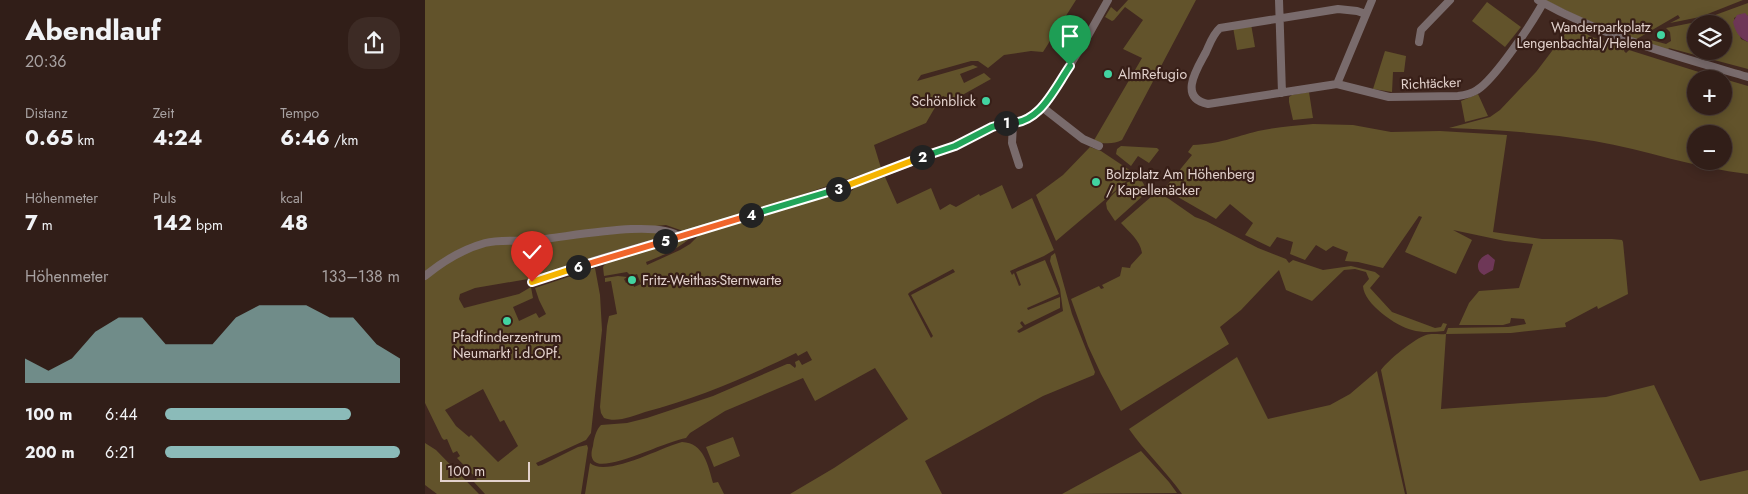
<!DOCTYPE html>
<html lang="de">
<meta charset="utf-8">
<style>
:root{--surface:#311e18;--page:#3d2b25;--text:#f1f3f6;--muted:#a8a2a2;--line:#4c3c37;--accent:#8bbbb9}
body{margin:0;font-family:Jost,sans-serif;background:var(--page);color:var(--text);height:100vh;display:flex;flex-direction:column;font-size:19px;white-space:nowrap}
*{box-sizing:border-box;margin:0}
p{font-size:16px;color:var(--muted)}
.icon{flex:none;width:28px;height:28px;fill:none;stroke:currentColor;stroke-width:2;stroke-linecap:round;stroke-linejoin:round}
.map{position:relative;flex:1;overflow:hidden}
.details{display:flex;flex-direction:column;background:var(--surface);width:425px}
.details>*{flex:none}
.tools{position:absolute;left:1262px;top:15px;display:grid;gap:10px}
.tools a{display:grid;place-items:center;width:45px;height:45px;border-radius:50%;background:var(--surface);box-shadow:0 2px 12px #0003,0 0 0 1px var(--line);font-size:25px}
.scale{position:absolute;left:15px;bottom:12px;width:90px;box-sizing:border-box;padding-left:5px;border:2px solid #e3d2cd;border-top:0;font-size:14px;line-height:18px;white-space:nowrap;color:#e3d2cd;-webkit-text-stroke:4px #371e17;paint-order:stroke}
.pin{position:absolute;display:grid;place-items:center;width:42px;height:42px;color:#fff;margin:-51px -21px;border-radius:50% 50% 50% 0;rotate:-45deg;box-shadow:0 0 5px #0007}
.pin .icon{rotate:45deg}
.km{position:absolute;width:25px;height:25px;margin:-12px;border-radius:50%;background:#222;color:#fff;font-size:14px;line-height:25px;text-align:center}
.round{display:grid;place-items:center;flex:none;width:52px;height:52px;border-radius:20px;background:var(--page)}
.summary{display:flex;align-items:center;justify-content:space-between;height:85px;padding:0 25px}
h1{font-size:28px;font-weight:700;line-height:38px}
.stats{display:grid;grid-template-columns:repeat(3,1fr);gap:8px;height:85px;padding:5px 25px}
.stats div{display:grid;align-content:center}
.stats b{font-size:21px;font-weight:700}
.stats small{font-size:14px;font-weight:400}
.stats p{font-size:14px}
.chart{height:140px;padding:10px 25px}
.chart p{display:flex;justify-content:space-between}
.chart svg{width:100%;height:90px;margin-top:5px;fill:var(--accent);opacity:.7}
ul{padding:0 25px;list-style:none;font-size:16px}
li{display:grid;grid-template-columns:80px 60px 1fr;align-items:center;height:38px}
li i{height:12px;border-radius:6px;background:var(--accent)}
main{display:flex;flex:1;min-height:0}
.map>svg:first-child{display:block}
.green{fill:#62532b;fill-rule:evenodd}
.water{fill:#6e3757}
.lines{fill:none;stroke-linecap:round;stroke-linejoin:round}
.street{stroke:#796b6c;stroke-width:8}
.split-1-casing{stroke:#fff;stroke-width:10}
.split-2-casing{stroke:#fff;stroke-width:10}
.split-3-casing{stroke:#fff;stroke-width:10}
.split-4-casing{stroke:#fff;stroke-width:10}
.split-5-casing{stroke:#fff;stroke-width:10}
.split-6-casing{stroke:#fff;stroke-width:10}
.split-7-casing{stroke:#fff;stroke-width:10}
.split-1{stroke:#22a559;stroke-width:6}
.split-2{stroke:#22a559;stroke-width:6}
.split-3{stroke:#f5b400;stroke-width:6}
.split-4{stroke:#22a559;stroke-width:6}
.split-5{stroke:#f0652b;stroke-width:6}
.split-6{stroke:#f0652b;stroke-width:6}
.split-7{stroke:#f5b400;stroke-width:6}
.poi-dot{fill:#42d4a1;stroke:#371e17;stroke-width:2}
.labels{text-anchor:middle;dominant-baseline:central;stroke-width:4.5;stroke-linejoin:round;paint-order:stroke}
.poi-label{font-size:14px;fill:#e3d2cd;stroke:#371e17;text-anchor:start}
.street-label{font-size:14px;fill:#e3d2cd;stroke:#371e17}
</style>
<main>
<section class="details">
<div class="summary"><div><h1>Abendlauf</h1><p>20:36</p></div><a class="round"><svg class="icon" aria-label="share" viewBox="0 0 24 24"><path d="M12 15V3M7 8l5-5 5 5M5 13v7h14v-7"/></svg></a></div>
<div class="stats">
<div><p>Distanz</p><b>0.65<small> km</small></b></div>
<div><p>Zeit</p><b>4:24</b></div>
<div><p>Tempo</p><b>6:46<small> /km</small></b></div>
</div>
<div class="stats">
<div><p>Höhenmeter</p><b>7<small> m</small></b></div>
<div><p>Puls</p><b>142<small> bpm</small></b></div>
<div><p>kcal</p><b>48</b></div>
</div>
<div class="chart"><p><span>Höhenmeter</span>133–138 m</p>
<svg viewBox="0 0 160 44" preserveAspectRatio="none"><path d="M0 44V32L10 38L20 32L30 19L40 12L50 12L60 25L70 25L80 25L90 12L100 6L110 6L120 6L130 12L140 12L150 25L160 32V44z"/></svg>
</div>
<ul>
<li><b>100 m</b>6:44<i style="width:79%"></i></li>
<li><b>200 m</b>6:21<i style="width:100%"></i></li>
</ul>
</section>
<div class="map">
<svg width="1323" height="494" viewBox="0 0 1323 494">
<rect width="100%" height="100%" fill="#412820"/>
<path class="green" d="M0 0H651L618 52 606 51 579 55 563 68 553 61H546L496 75 492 81 548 65 553 67 535 74 539 83 559 73 566 79 523 103 519 96 516 97 501 123 449 145 456 168 343 206 258 231 241 225 209 228 238 232 245 235 103 279 50 288 35 294 34 299 39 308 94 294 106 287 108 298 88 307 94 321 111 313 114 318 121 314 114 300 110 288 170 268 175 295 177 330 166 433 161 440 111 463 113 466 117 465 153 447 162 445 163 448 156 494H60L49 482 52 479 32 458 35 456 32 451 28 453 22 439 19 440 17 438 0 403ZM58 389 75 422 79 420 93 446 73 462 46 435 44 437 31 426 20 410Z
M703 0H771L697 140C688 145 678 143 668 142L717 58 698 49 718 20 700 7 689 20 687 21 680 17 686 7 692 12Z
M1120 0H1318L1275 17 1245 23 1255 18 1253 15 1210 40 1173 26Z
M1062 2 1096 27 1080 47 1047 21Z
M1323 3V16L1316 14 1309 18 1316 39 1323 42V69L1244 48 1242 51 1221 44 1220 41 1222 39 1241 44 1246 41 1245 32 1241 28 1271 22ZM1291 22 1299 24V51H1271V24H1287Z
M826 24 830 47 812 50 808 27Z
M1146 26 1167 37 1200 48 1199 51 1201 53 1204 50 1296 79H1271V106H1299V79L1323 86V174C1270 168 1221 150 1169 141 1121 133 1073 130 1024 128L1065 117 1075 110 1111 72ZM1271 134H1299V161H1271Z
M960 51 981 56 979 72H968L967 92 948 89Z
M884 92 888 118 868 120 864 102V97L867 95Z
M1053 94 1063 116 1040 122 1036 101Z
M888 124 928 125 966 132 1015 131 1082 135 1068 232 1117 239H1187L1197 240 1198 242 1203 294 1173 309 1172 306 1140 323 1141 327 1086 333 1021 334 1016 409 1181 397 1229 385 1275 481 1323 470V494H982L956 370C963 360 989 339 1001 335 1007 333 1014 335 1021 334L1023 328 1083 327 1101 324 1099 319 1086 318 1085 323 1078 325H1034L1044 303 1054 291 1094 288 1108 244 1080 241 1028 230 1047 240 1031 274 980 252 997 217 994 216 958 268 933 262 920 261 923 252 908 246 901 251 891 245 880 260 865 254 868 242 852 237 845 247 820 235 828 223 805 204 791 219 739 189 767 155 763 152 768 145C795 144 809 137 833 131 851 127 870 126 888 124Z
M696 146 732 148 734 150 724 163 713 156 706 166 691 154 692 149Z
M665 147 676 151 709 173V175L631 241 611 195 638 175Z
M460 177 472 204 506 188 515 210 525 204 531 207 554 194 555 196 577 185 587 209 607 198 629 250 619 256 585 271 587 275 589 273 594 286 596 285 591 272 620 260 634 294 602 308 603 310 635 297V308L600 325 597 321 595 323 598 327 592 331 594 333 638 311 635 289 625 261 626 256 630 253 647 314 670 372 669 375 618 396 500 461 517 494H365L409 468 483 419 450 368 390 401 378 378 300 411 265 433 261 438C242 441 187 469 172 463 165 460 166 452 168 446 169 438 171 430 176 425L202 423 222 418 288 396 362 364H365L370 368 371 366 370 362 374 360 377 365 387 360 382 351 373 356 371 353C322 377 273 398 220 412 208 416 192 423 179 418L176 413 175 407 182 326 184 316 192 314 186 281 180 282V278L193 276 202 277 199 279 201 283 207 280 209 287 216 284 212 274 206 276 202 272 179 276 178 267 181 263 266 237C254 249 236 256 221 262L222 265 255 250 265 244 274 235 421 190 412 198 416 200 431 187ZM528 269 530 272 486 295 508 336 506 338 483 294 485 292Z
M713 178C719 182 721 187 720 194L690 221 682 209 681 203C687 194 702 180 713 178Z
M734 192 770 217 781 221 833 248 861 259 864 263 868 260 898 270 926 266 950 272 955 276 945 288 967 312 1010 328 1016 327 1018 323 1022 324 1019 331C1008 332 997 333 987 330 971 326 939 304 938 286L944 279 941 272 930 269 919 270 887 301 861 290 854 270 816 310 795 327 804 344 696 411 676 374 663 346 646 299 674 286 676 289 679 288 677 285 695 276 697 267 705 268 706 265 717 253C715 240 704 232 696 223L727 196Z
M812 357 843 419 905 405 925 394 952 371 980 494H757C741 471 720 452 704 429Z
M308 437 315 456 289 467 281 447Z
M257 442C279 443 283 465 288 483L293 482 299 494H160L165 463C181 478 237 447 257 442Z
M0 443 11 450 54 494H12L0 485Z
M716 451 744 482 752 493 637 494Z"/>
<path class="water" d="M1320 13 1323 16V42C1314 38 1310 31 1308 22L1312 15Z
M1063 254 1070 260 1068 270 1059 275C1049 270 1052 258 1063 254Z"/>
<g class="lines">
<path class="street" d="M854 0 857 93
M1113 0C1179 37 1251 56 1323 77
M941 14 932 11 913 9 795 28C788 34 785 43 781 52 773 67 752 98 783 104L912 84 964 97 1033 96C1040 95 1046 94 1052 90 1070 79 1107 23 1118 3
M994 42 996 30 1025 0
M912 84 947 0
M617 107 658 139 674 146
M588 124 587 143 594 165
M0 276C17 262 38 249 60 243 76 239 93 242 109 240 140 238 232 218 255 237
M107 282 171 260 416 188 530 146 573 125 590 124 597 121 611 112 622 102 660 41 683 0"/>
</g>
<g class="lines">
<g class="split-1-casing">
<path id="split-1" d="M581 123C614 126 629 89 645 66"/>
</g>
<g class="split-2-casing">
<path id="split-2" d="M497 157 530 146 567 127 581 123"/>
</g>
<g class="split-3-casing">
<path id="split-3" d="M413 189 497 157"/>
</g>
<g class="split-4-casing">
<path id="split-4" d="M326 215 413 189"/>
</g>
<g class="split-5-casing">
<path id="split-5" d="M240 241 326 215"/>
</g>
<g class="split-6-casing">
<path id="split-6" d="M153 267 240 241"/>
</g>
<g class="split-7-casing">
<path id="split-7" d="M107 282 153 267"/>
</g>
<use href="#split-1" class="split-1"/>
<use href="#split-2" class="split-2"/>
<use href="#split-3" class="split-3"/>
<use href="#split-4" class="split-4"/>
<use href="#split-5" class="split-5"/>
<use href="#split-6" class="split-6"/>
<use href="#split-7" class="split-7"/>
</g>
<g class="poi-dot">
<circle cx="1236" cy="35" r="5"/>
<circle cx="683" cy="74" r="5"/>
<circle cx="561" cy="101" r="5"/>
<circle cx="671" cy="182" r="5"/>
<circle cx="207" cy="280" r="5"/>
<circle cx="82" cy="321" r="5"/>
</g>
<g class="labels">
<g class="poi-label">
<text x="1226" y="27" text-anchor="end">Wanderparkplatz<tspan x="1226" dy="16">Lengenbachtal/Helena</tspan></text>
<text x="693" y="74">AlmRefugio</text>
<text x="551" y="101" text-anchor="end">Schönblick</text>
<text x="681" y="174">Bolzplatz Am Höhenberg<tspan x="681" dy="16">/ Kapellenäcker</tspan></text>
<text x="217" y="280">Fritz-Weithas-Sternwarte</text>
<text x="82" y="337" text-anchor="middle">Pfadfinderzentrum<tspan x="82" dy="16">Neumarkt i.d.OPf.</tspan></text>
</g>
<g class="street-label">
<text transform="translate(1006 83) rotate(-2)">Richtäcker</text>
</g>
</g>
</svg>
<div class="tools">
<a><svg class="icon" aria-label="layers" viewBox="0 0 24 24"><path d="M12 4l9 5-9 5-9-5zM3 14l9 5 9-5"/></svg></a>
<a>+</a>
<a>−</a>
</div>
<div class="scale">100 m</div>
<div class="pin" style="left:645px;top:66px;background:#1e9e55"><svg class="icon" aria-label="arrive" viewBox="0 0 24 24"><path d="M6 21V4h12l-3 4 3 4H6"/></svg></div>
<div class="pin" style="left:107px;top:282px;background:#d93025"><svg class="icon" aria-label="check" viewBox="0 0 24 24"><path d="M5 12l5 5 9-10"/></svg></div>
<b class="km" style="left:581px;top:123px">1</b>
<b class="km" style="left:497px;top:157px">2</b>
<b class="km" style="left:413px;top:189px">3</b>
<b class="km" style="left:326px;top:215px">4</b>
<b class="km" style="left:240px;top:241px">5</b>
<b class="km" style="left:153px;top:267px">6</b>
</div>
</main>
